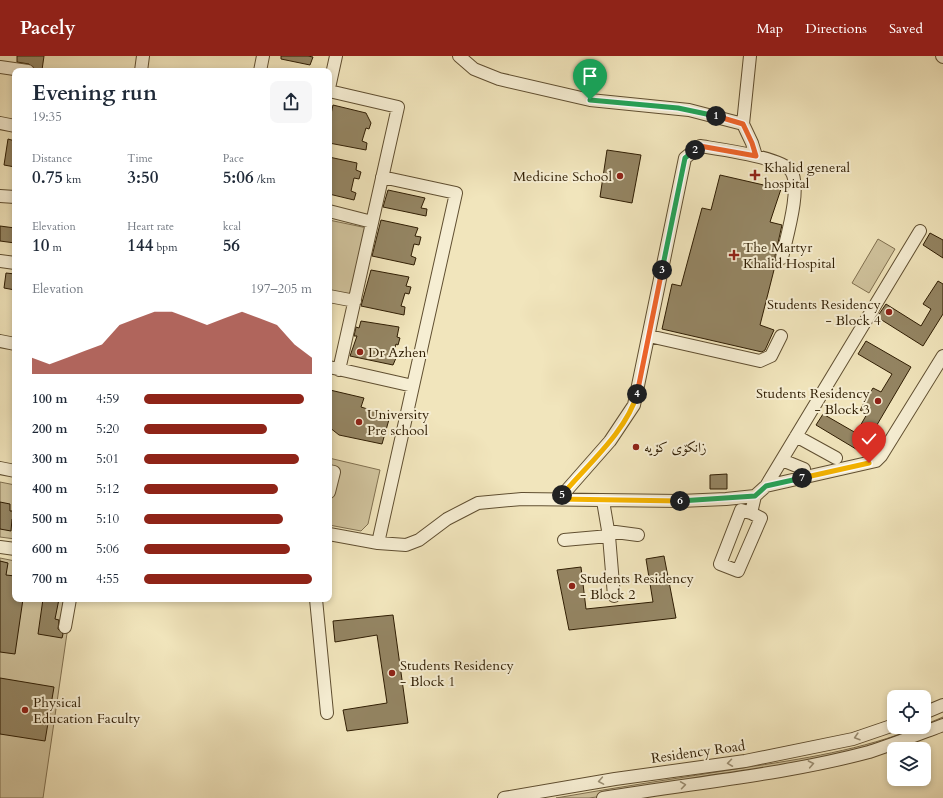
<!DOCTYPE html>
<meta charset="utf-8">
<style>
:root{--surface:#fff;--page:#f6f6f7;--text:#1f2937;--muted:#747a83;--accent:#8f2418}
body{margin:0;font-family:Cardo,Amiri,serif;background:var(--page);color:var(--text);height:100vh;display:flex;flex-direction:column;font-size:15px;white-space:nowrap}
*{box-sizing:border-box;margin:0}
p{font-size:13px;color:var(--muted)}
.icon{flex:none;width:22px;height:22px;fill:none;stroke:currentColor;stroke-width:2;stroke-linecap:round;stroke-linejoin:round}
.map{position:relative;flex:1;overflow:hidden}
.drawer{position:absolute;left:12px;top:12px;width:320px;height:534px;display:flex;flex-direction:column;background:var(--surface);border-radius:8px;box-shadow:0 2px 6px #0003}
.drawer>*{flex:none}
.buttons{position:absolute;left:887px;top:634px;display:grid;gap:8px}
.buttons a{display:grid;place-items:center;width:44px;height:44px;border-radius:8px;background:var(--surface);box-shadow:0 2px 6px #0003;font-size:20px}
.pin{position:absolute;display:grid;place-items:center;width:34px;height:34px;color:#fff;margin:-41px -17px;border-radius:50% 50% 50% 0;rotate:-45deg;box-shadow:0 0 4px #0007}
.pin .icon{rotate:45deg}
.km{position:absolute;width:20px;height:20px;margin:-10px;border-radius:50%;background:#222;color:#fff;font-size:11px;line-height:20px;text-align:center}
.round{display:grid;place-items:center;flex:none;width:42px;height:42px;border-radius:8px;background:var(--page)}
.head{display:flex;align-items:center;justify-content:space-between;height:68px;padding:0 20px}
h1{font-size:22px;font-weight:700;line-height:30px}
.stats{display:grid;grid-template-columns:repeat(3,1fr);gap:6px;height:68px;padding:4px 20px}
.stats div{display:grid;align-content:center}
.stats b{font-size:17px;font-weight:700}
.stats small{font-size:11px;font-weight:400}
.stats p{font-size:11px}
.chart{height:112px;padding:8px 20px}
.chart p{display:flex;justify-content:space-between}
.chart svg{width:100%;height:72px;margin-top:4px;fill:var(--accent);opacity:.7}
ul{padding:0 20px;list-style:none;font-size:13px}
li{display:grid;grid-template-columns:64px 48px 1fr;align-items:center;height:30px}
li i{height:10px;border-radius:5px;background:var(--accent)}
header{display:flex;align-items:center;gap:24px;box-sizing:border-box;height:56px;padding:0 20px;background:var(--accent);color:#fff}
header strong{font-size:19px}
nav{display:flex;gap:22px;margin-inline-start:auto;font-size:14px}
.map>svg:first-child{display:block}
.green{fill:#d0c39d;stroke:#807050}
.building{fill:#948563;stroke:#2f1d03}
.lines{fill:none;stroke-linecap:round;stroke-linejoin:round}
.minor-casing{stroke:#604f31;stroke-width:14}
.minor{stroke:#f6eed3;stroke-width:12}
.oneway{stroke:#9c9075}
.split-1-casing{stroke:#fff;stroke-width:8}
.split-2-casing{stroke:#fff;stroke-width:8}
.split-3-casing{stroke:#fff;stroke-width:8}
.split-4-casing{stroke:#fff;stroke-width:8}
.split-5-casing{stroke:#fff;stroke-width:8}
.split-6-casing{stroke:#fff;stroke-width:8}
.split-7-casing{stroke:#fff;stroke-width:8}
.split-8-casing{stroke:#fff;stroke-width:8}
.split-1{stroke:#22a559;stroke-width:5}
.split-2{stroke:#f0652b;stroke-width:5}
.split-3{stroke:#22a559;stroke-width:5}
.split-4{stroke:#f0652b;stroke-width:5}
.split-5{stroke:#f5b400;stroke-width:5}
.split-6{stroke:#f5b400;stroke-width:5}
.split-7{stroke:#22a559;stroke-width:5}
.split-8{stroke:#f5b400;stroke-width:5}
.poi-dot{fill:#8f2418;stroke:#f6eed3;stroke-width:1.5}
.labels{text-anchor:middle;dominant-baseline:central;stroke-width:4;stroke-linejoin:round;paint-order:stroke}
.poi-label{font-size:14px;fill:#2f1d03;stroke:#f6eed3;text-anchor:start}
.street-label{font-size:14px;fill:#2f1d03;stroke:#f6eed3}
</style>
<header>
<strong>Pacely</strong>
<nav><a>Map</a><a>Directions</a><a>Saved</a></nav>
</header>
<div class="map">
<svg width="943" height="742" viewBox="0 0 943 742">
<rect width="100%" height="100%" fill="#f1e5bc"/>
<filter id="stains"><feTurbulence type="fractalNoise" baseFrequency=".005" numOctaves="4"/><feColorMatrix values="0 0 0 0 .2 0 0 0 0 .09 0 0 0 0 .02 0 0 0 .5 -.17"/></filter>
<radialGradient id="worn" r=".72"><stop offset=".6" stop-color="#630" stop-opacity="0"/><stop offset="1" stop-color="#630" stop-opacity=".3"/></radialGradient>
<path class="green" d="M329 164 367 172 352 239 329 234Z
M878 183 895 193 869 237 852 227Z
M329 402 380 414 368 468 361 475 329 469Z
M0 426 15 429V483L0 481Z
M0 502 15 505V543H72L43 742H0Z
M943 661V669L891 689 642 735 589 742H556C618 731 680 722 742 712 802 703 862 694 919 671H924V669Z"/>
<path class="building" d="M17 0H44L42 14H35L29 8 17 6Z
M281 0H308L313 1 310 9 281 3Z
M333 49 366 57 371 67 369 73 366 72 362 85 367 87 366 94 329 87V58H331Z
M8 83 15 85V111L4 109Z
M607 94 641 99 632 147 600 141Z
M329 101 357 107 356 114 361 116 359 123 354 122 351 135 356 137 354 144 329 138Z
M720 119 781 133 770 166 782 169 775 200 776 206 760 269 774 274 765 294 762 296 662 273 672 228 681 230 702 152 711 154Z
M388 134 425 142 421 152 427 153 426 160 383 151Z
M381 164 418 172 415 180 421 181 419 189 414 188 411 200 416 202 414 209 372 200Z
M0 170 15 172V187L0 185Z
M930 177 943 184V202L923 189Z
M371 214 409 221 406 230 411 231 409 238 405 237 401 250 405 251 404 259 361 250Z
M6 217 15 218V234L4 232Z
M938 225 943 228V258L923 290 877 261 886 248 921 270 931 253 923 248Z
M361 265 399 271 397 281 400 282 398 289 396 288 393 301 396 302 393 309 350 300 357 280H354L356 271 359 272Z
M866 285 911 311 861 396 816 369 823 358 856 377 867 358 860 354 873 332 881 336 892 318 858 298Z
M330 334 364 342 361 351 390 360 382 388 339 379 329 371Z
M727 418V433H710V419Z
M0 446 10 448V455H15V463H12L11 475 0 473Z
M664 500 676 562 569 574 557 514 581 511 586 553 653 546 646 503Z
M0 505 8 507 6 519 15 520V543H23L15 598 0 596Z
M43 543H59L55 563 59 564 58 573 63 578 62 582 38 578Z
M393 559 408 667 347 675 343 654 387 647 377 579 335 586 333 565Z
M0 622 54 631 45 685 0 678Z"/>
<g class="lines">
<g class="minor-casing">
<path id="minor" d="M459 0 474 13 499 23 590 44 689 54 743 68
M750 0 743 68 752 87 756 100
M942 0 943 1
M0 11 28 15
M141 15 143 0
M260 15 263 0
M329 32 336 0
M329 35 398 51 339 314
M0 67 15 70
M0 140 15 141
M329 155 372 166
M0 205 15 207
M329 240 355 245
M649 280 760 305 771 300 781 280
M0 285 15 288
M329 311 413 330
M796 380 836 402
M782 404 804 413
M0 412 15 415
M329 415 334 416 329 436
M766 430 876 405 881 400 943 300
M559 443 610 385 634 349 685 102 700 90C718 93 781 101 791 115 802 131 786 183 782 202
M603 445 609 480 614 540
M751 457 761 462 738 515 720 508 741 454 751 457 755 440
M608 475 638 479
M329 478 378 487 406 489 419 484 447 463 478 447 522 443 680 445 726 443 755 440 766 430 920 175
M564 484 609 480
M378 487 456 137 382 121
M0 491 15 493
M316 543 327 657
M65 571 70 543
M924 657 943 649
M504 742 615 723 745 705 853 683 894 669
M603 742C691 727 783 719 869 696 894 688 919 678 943 669"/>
</g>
<use href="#minor" class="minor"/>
</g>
<defs><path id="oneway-chevron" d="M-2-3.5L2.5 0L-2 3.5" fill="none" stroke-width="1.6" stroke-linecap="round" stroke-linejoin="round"/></defs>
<g class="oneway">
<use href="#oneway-chevron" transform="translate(857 681) rotate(163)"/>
<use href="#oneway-chevron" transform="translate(730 707) rotate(172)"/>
<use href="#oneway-chevron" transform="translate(811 708) rotate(-11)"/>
<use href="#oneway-chevron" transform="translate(601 725) rotate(170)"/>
<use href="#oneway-chevron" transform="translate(683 729) rotate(-8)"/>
</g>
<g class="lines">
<g class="split-1-casing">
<path id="split-1" d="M590 44 678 52 716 60"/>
</g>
<g class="split-2-casing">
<path id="split-2" d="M695 94 700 90 756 100 752 87 743 68 716 60"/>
</g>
<g class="split-3-casing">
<path id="split-3" d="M662 214 685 102 695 94"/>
</g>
<g class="split-4-casing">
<path id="split-4" d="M637 338 662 214"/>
</g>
<g class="split-5-casing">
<path id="split-5" d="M562 439C586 410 627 375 637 338"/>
</g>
<g class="split-6-casing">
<path id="split-6" d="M562 439 559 443 680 445"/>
</g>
<g class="split-7-casing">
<path id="split-7" d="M680 445 755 440 766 430 802 422"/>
</g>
<g class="split-8-casing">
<path id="split-8" d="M802 422 869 407"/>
</g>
<use href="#split-1" class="split-1"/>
<use href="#split-2" class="split-2"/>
<use href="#split-3" class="split-3"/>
<use href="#split-4" class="split-4"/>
<use href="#split-5" class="split-5"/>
<use href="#split-6" class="split-6"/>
<use href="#split-7" class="split-7"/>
<use href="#split-8" class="split-8"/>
</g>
<g class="poi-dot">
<path d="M753 113h4v4h4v4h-4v4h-4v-4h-4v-4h4z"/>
<circle cx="620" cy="120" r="4"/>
<path d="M732 193h4v4h4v4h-4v4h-4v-4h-4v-4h4z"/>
<circle cx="889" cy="256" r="4"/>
<circle cx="360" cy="296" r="4"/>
<circle cx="878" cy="345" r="4"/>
<circle cx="359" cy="366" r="4"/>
<circle cx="636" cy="391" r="4"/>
<circle cx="572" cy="530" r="4"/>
<circle cx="392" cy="617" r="4"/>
<circle cx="25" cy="654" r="4"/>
</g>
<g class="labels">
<g class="poi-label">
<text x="764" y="111">Khalid general<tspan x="764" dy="16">hospital</tspan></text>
<text x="612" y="120" text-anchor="end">Medicine School</text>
<text x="743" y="191">The Martyr<tspan x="743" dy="16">Khalid Hospital</tspan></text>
<text x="881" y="248" text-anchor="end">Students Residency<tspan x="881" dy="16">- Block 4</tspan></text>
<text x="368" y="296">Dr Azhen</text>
<text x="870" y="337" text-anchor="end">Students Residency<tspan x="870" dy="16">- Block 3</tspan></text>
<text x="367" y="358">University<tspan x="367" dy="16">Pre school</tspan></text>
<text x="644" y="391">زانکۆی کۆیە</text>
<text x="580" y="522">Students Residency<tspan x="580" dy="16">- Block 2</tspan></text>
<text x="400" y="609">Students Residency<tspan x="400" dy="16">- Block 1</tspan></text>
<text x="33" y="646">Physical<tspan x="33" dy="16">Education Faculty</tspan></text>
</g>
<g class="street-label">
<text transform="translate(698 696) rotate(-8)">Residency Road</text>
</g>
</g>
<rect width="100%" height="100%" filter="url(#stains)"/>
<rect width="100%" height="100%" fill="url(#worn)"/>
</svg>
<div class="buttons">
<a><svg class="icon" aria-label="locate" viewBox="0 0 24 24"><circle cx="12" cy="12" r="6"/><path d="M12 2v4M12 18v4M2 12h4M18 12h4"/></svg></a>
<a><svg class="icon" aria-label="layers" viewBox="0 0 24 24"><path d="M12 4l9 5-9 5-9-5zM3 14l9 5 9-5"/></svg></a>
</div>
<div class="pin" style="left:590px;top:44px;background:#1e9e55"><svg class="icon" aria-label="arrive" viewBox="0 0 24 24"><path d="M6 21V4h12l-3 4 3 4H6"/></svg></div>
<div class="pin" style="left:869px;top:407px;background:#d93025"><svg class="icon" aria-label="check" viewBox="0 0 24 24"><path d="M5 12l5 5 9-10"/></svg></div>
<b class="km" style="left:716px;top:60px">1</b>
<b class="km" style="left:695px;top:94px">2</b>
<b class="km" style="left:662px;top:214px">3</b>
<b class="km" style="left:637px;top:338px">4</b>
<b class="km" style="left:562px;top:439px">5</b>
<b class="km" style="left:680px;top:445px">6</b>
<b class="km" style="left:802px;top:422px">7</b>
<section class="drawer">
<div class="head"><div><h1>Evening run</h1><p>19:35</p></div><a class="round"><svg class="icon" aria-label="share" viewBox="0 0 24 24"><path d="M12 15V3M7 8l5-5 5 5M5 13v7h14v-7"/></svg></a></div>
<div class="stats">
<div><p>Distance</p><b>0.75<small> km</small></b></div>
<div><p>Time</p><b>3:50</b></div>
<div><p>Pace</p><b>5:06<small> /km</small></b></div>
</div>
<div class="stats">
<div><p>Elevation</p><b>10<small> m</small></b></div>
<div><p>Heart rate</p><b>144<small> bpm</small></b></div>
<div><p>kcal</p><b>56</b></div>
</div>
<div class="chart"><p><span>Elevation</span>197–205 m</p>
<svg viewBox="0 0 160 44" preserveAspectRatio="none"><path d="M0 44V34L10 38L20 34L30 30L40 26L50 14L60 10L70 6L80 6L90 10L100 14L110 10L120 6L130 10L140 14L150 26L160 34V44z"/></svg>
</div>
<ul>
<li><b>100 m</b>4:59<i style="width:95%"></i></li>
<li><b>200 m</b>5:20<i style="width:73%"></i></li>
<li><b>300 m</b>5:01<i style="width:92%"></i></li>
<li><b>400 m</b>5:12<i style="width:80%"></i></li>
<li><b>500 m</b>5:10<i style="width:83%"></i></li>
<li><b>600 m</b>5:06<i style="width:87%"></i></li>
<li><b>700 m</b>4:55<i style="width:100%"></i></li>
</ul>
</section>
</div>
